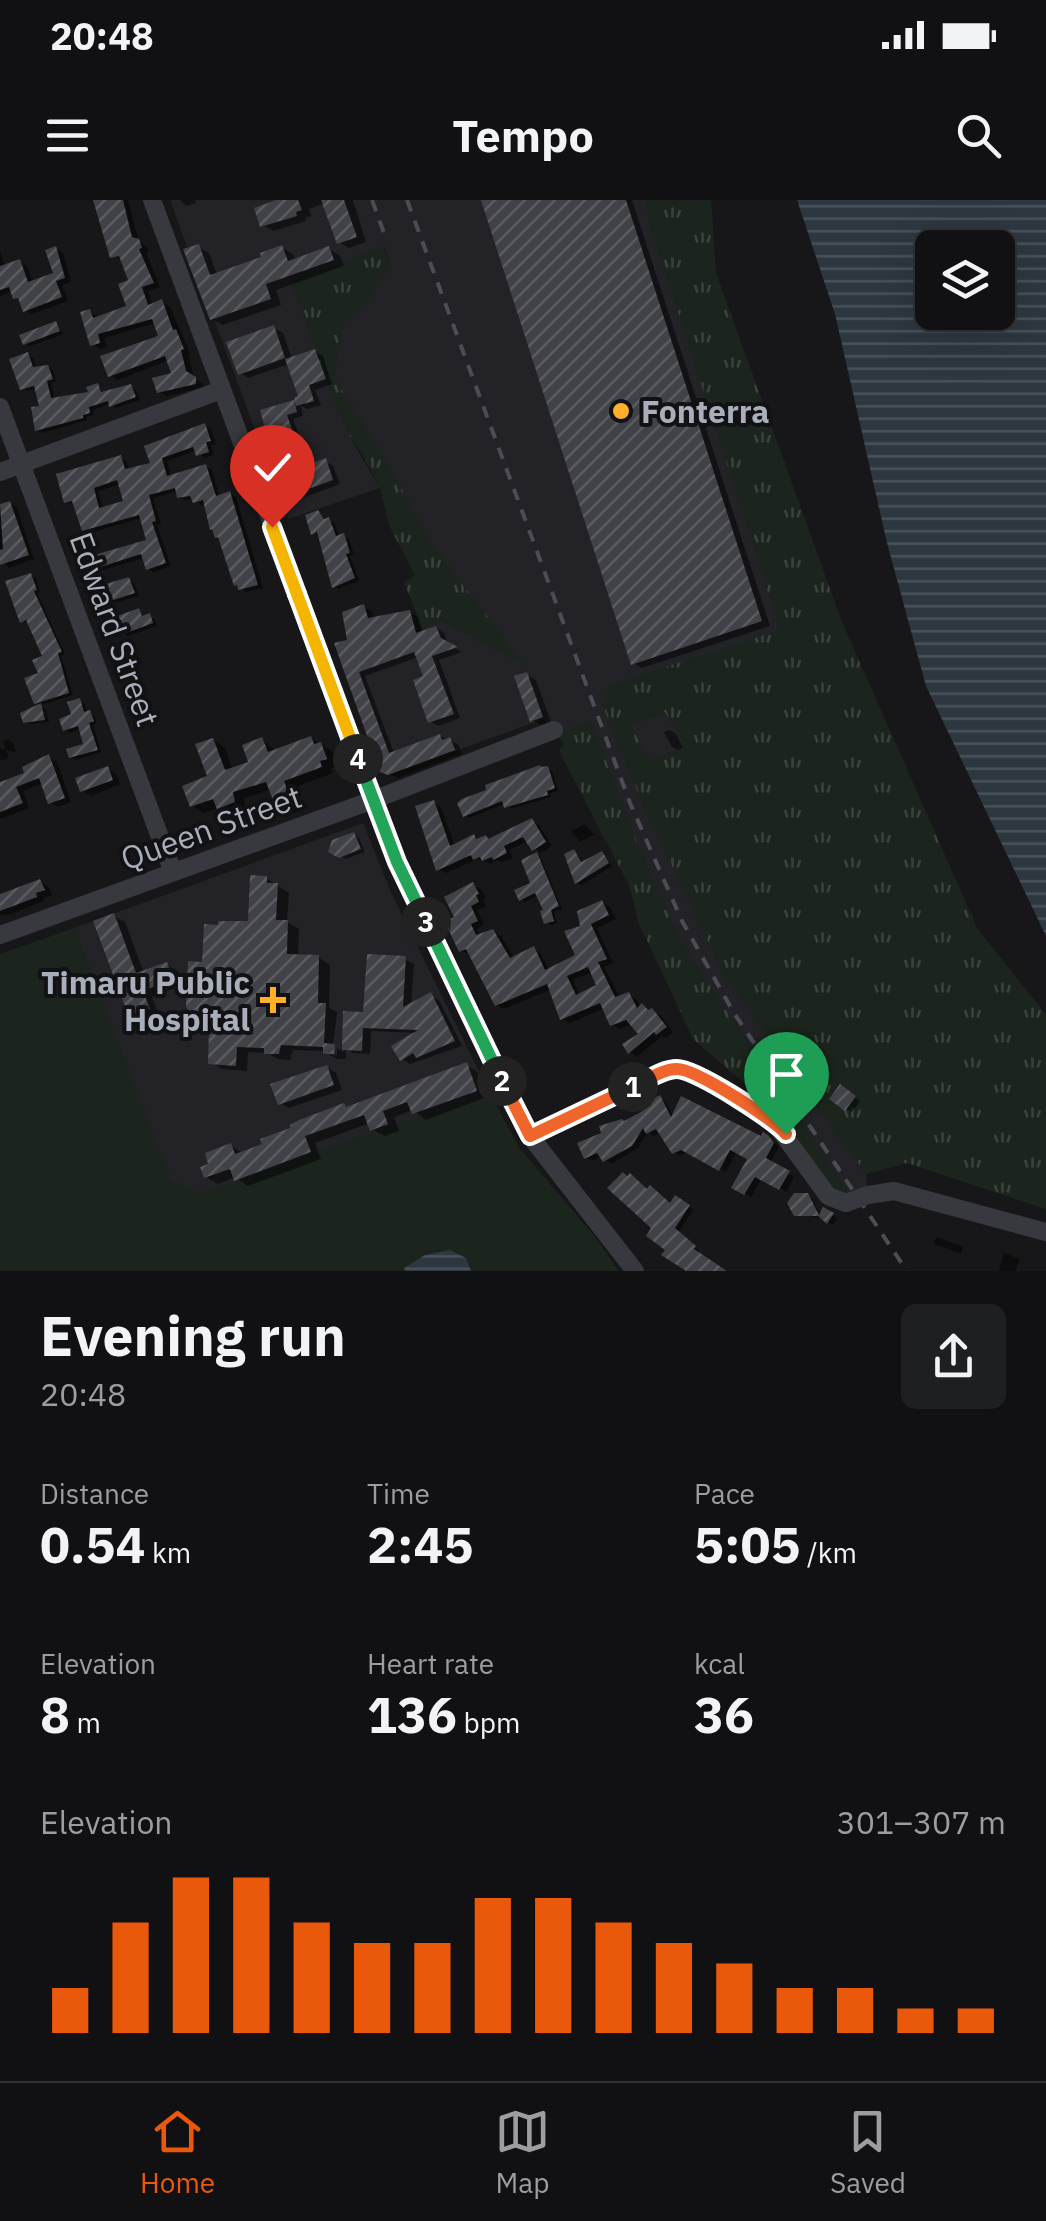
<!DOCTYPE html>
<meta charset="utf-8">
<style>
:root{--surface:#111113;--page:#1e1f21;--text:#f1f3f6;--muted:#9c9da0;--line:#303133;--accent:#ea580c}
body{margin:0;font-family:"IBM Plex Sans",sans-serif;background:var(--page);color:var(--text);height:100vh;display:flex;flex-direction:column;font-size:38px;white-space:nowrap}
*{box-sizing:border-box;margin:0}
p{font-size:32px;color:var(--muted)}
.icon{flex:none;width:55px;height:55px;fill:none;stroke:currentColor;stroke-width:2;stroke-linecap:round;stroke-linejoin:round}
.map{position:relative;height:1071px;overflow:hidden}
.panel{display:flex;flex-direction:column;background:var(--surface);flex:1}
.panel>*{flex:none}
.controls{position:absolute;left:915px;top:30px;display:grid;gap:20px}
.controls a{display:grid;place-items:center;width:100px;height:100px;border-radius:15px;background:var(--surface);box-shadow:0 10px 40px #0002,0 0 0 2px var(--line);font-size:50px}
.pin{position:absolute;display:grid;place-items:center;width:85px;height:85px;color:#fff;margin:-102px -42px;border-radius:50% 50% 50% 0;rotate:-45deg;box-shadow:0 0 10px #0007}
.pin .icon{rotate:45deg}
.km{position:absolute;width:50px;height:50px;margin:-25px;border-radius:50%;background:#222;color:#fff;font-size:28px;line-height:50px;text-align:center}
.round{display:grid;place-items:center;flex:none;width:105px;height:105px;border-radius:15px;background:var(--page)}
.summary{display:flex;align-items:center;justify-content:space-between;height:170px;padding:0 40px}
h1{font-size:55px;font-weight:700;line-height:75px}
.figures{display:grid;grid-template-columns:repeat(3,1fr);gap:15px;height:170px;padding:10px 40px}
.figures div{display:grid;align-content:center}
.figures b{font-size:50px;font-weight:700}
.figures small{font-size:28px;font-weight:400}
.figures p{font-size:28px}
.chart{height:280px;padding:20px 40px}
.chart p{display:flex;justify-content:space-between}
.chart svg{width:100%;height:180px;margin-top:10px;stroke:var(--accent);stroke-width:6}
.status{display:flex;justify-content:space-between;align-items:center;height:70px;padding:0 50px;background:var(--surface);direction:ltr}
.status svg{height:28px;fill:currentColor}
header{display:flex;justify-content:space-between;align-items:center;height:130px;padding:0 40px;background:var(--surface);font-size:45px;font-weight:700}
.tab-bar{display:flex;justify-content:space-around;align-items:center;height:140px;border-top:2px solid var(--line);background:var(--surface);font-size:28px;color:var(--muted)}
.tab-bar a{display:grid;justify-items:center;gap:5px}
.tab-bar .selected{color:var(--accent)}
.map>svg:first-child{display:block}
.built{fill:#232327}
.grass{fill:url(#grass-tufts);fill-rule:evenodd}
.park{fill:#1c251d}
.water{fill:url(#water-rules);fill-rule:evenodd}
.shadow{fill:#0007;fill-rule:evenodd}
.building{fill:url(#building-hatch);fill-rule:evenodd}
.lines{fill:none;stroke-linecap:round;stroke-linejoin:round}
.minor{stroke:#38393f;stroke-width:18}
.rail{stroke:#4a4d54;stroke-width:4;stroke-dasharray:12 10;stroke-linecap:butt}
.minor-bridge{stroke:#38393f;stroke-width:18}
.split-1-casing{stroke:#fff;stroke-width:20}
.split-2-casing{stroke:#fff;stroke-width:20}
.split-3-casing{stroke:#fff;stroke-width:20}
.split-4-casing{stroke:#fff;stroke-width:20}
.split-5-casing{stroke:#fff;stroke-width:20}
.split-6-casing{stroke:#fff;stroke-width:20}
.split-1{stroke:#f0652b;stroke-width:12}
.split-2{stroke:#f0652b;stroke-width:12}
.split-3{stroke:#22a559;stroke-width:12}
.split-4{stroke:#22a559;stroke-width:12}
.split-5{stroke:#f5b400;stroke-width:12}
.split-6{stroke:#f5b400;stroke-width:12}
.poi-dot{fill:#ffaf29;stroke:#121214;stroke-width:4}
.labels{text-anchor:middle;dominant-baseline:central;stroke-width:8;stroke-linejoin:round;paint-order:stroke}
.poi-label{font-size:32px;font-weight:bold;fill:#a8aeba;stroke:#121214;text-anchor:start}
.street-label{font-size:32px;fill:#a8aeba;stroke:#121214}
</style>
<div class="status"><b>20:48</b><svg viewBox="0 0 49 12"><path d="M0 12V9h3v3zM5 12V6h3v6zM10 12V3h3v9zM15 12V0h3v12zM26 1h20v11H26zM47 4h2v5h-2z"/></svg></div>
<header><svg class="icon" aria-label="menu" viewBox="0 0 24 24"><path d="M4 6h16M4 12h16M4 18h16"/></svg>Tempo<svg class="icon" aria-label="search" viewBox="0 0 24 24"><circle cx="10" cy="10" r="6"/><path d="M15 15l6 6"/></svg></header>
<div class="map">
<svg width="1046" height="1071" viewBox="0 0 1046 1071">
<defs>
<pattern id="grass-tufts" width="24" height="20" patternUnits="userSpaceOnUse" patternTransform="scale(2.5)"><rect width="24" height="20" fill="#1c251d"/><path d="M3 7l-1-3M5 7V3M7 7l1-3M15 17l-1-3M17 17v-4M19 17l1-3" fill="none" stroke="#3a423c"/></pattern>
<pattern id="water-rules" width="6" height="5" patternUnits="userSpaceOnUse" patternTransform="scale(2.5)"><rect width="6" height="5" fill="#2c373f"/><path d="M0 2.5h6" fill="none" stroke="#485159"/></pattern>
<pattern id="building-hatch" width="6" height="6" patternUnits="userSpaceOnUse" patternTransform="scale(2.5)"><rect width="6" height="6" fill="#414247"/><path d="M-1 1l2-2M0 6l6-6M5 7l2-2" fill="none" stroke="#5a5b5f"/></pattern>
</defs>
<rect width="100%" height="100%" fill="#171719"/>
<path class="built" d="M170 0H646L650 24 781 431 611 485 602 504 644 607 725 777 866 974 867 987 851 996 680 741 636 640 591 522 557 534 544 519 388 575 380 572 340 460 423 430 440 419 524 465 429 341 397 280 334 177 342 125 373 92 391 65 384 47 291 80 326 179 351 239 380 288 288 319Z
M666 512 686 546 650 562 630 525Z
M363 623 390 690 489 892 201 994 170 980 74 728Z"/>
<path class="grass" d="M646 0H711L716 73 842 422 977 728 1046 815V1009L907 963 866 974 725 777 644 607 602 504 610 485 780 430 650 24ZM665 512 685 546 651 562 630 525Z
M383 47 391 65 373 92 342 125 334 177 397 280 429 341 527 468 441 419 423 430 404 382 415 376 389 325 380 288 362 253 351 239 326 179 291 80Z
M591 521 636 640 680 741 851 996 834 992 781 915 693 839 638 721 630 687 559 551 564 544 557 534Z"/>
<path class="park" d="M74 728 171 980 201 993 489 892 520 949 593 1034 619 1071H0V754Z"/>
<path class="water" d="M797 0H1046V736L926 486 887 343 835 114ZM932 48H998V112H932Z
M450 1050 466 1058 471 1071H405L404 1068 425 1055Z"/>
<path class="shadow" d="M95 0H128L139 42 147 47 149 52 146 53 160 87 148 91 153 105 162 102 170 107 190 153 188 154 194 178 203 184V187L167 196 159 192 175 175 169 160 118 180 110 175 161 137 156 123 104 138 107 147 100 149 92 144 90 112 98 117 129 108 131 82 123 60 112 56Z
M180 0H195L196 3 186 6Z
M284 0H353L366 42 349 48 339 42 325 3 309 9 311 16 305 18 306 21 273 31 263 25Z
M484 0H632L770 426 642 468 633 463Z
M198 47 209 53 217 75 264 59 282 48 293 54 296 61 329 49 340 56 344 66 276 90 281 105 223 125 212 119Z
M56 49 63 53 71 82 62 85 68 101 32 114 25 110 13 91 0 96V50L5 67 20 62 27 66 33 83 56 74Z
M56 123 64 134 30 146 25 143Z
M274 128 283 133 292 159 315 151 323 156 332 184 315 190 321 205 307 209 301 206 303 216 293 219 310 266 325 261 333 266 340 284 302 298 294 293 286 272 278 267 263 212 293 203 299 206 297 199 301 198 289 164 248 178 240 173Z
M28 155 33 158 37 169 48 167 53 170 56 181 51 183 55 200 91 194 98 186 104 194 131 187 136 190 140 200 116 208 110 204 93 210 94 215 87 217V220L42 233 37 230 42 208 37 188 28 191 22 188Z
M205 226 211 229 216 244 211 245 214 255 204 258 197 250 167 261 171 278 206 267 212 270 220 297 230 294 236 297 263 388 246 392 236 385 206 303 201 305 194 299 185 300 179 297 178 291 153 298 161 324 157 325 171 366 154 372 148 369 144 358 99 371 93 368 149 342 142 318 90 333 84 330 76 304 66 302 120 258 126 261 130 270 154 264 148 248ZM121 284 126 302 103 309 98 291Z
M10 303 17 308 34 359 9 368 0 360V306Z
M318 313 334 323 340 337 349 339 354 355 350 356 359 381 339 389 334 386 318 336 313 333Z
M31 376 36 378 40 392 37 393 65 454 61 456 73 495 41 505 36 502 46 457 30 423 22 421Z
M129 380 134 383 139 396 114 403 109 400Z
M364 407 372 411 374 419 410 412 418 417 422 433 436 428 444 433 448 445 462 452 439 460 460 518 438 526 430 521 426 478 418 457 365 476 394 553 440 536 458 544 462 554 398 578 382 571 350 442Z
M139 411 145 418 155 419 157 426 128 436 123 433Z
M527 475 536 480 551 522 541 525 532 520Z
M80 501 85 504 87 513 94 515 97 523 93 525 101 552 76 560 71 557 87 545 81 529 70 533 65 530Z
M40 506 46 509 49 522 31 524 25 521Z
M669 530 675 533 683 547 678 550 672 547 664 532Z
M311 538 333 552 338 565 331 568 333 573 295 587 303 609 290 614 278 606 270 590 244 598 246 609 232 614 220 607 204 613 192 606 210 578 213 540 225 548 233 570 251 563 262 540 276 551Z
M8 540 13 543 16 552 6 550 9 558 0 561V548L6 550 3 541Z
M49 557 57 562 71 602 58 607 50 602 43 583 23 591 29 608 0 619V585L27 575Z
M547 568 552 571 558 591 550 593 551 597 511 609 506 603 469 618 465 616Z
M108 569 116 574 120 584 91 596 82 590Z
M433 603 441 607 455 646 474 637 491 640 532 621 539 625 552 646 541 653 528 641 509 650 513 658 502 662 498 660 491 664 477 659 446 673 438 669Z
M585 624 594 635 580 642 571 631Z
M354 634 359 638 365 652 346 659 331 651Z
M574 652 583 663 602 653 612 666 582 685 577 683Z
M539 654 562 709 554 712 557 723 551 725 546 722 547 711 539 695 525 702 521 699 533 684 524 661Z
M266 678 289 693 287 722 299 729 298 757 319 758 330 765 329 808 337 812 332 855H337V848L344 852 346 814 365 815 405 759 414 764 411 805 430 795 439 800 462 846 410 864 402 859 418 833 371 831 370 854 353 853 346 849V859H337L324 851 293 850 290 860 278 859 267 853 248 852 247 871 222 869 210 862 211 828 195 815 205 764 250 723Z
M40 682 49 687 52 695 43 698 44 701 8 715 0 714V697Z
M473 685 481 689 486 698 483 700 486 706 477 710 484 725 477 729 481 736 493 732 501 736 514 758 534 749 541 754 549 770 578 756 583 727 602 702 610 707 616 719 597 728 613 763 604 767 620 798 629 795 637 800 641 808 660 815 673 832 666 838 662 836 637 857 630 852 642 835 632 824 620 829 612 825 605 808 570 823 562 819 552 789 504 809 496 804 471 754 461 751 458 718ZM593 772 600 786 580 796 573 780Z
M114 716 125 722 144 773 167 765 178 771 183 785 152 797 159 815 142 821 131 815Z
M466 865 478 872 487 897 426 920 413 910 394 917 399 931 384 936 372 929 370 923 315 943 321 959 248 986 235 977 218 984 206 977 231 946 244 954 349 909Z
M327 868 336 873 342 890 289 908 280 903Z
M846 890 860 901 852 912 846 909Z
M660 898 666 902 674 917 762 940 764 936 774 942 779 947 770 963 794 977 786 992 762 978 751 997 734 987 750 958 737 951 726 972 688 951 680 956 674 952 661 932 654 936 648 932 638 948 611 964 602 956 592 961 586 957Z
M648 991 672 1005 676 999 693 1010 678 1033 699 1051 697 1054 728 1071H688L655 1028Z
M807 995 812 998 821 1016 824 1011 837 1018 833 1025 823 1018 796 1014Z
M936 1037 963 1047 961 1054 934 1044Z
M1004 1053 1020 1059 1015 1071H999Z"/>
<path class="building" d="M93 0H123L132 37 139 39 142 48 139 49 154 83 142 87 148 105 162 99 173 130 176 129 184 149 181 150 186 171 196 177V184L157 193 152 178 171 173 165 156 108 177 100 156 158 136 152 119 98 134 100 143 90 146 80 112 90 109 93 118 126 106 118 84 128 80 119 56 110 58Z
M276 0H298L302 10 296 12 297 16 260 27 254 8Z
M321 0H344L357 37 337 44Z
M481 0H626L762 421 631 465Z
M199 44 210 75 261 57 260 53 282 45 288 61 329 46 334 60 266 84 271 99 210 120 183 49Z
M56 46 65 78 56 81 62 97 23 112 18 98 13 99 9 87 0 90V66L20 59 28 82 53 73 45 50Z
M56 121 60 131 23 145 19 135Z
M274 125 285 158 238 175 226 142Z
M315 149 326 179 309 185 314 201 296 206 294 198 298 196 285 159Z
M28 152 33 167 48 165 53 179 47 181 51 198 88 192 86 187 98 183 101 192 131 184 136 197 109 207 108 201 89 207 90 213 83 215V218L35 231 31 207 39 206 34 186 20 190 9 159Z
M294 200 297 212 287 215 305 266 326 258 333 280 292 295 282 267 276 269 260 210Z
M205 223 211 241 206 242 209 252 196 256 193 247 162 258 167 276 206 264 216 296 230 291 258 385 238 390 237 385 234 386 218 337 215 338 212 329 210 330 203 300 193 303 190 296 177 298 175 288 149 295 156 321 152 322 166 363 146 370 141 354 91 370 87 357 146 340 139 315 82 331 72 301 64 303 56 274 121 255 125 269 150 263 144 246ZM117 280 123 301 99 308 94 288Z
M10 301 29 355 0 365V350L3 349 0 304Z
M318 310 324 319 329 317 336 336 344 333 350 353 346 354 355 378 332 388 317 332 311 335 305 315Z
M31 373 37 390 34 391 62 452 58 453 69 493 34 504 24 478 38 473 32 460 42 456 26 420 20 423 5 381Z
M129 377 135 393 107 402 102 385Z
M364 404 368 418 410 410 416 433 436 426 441 438 458 447 432 456 454 514 428 523 413 480 423 476 414 452 359 472 389 553 440 534 442 540 450 537 455 550 388 575 380 572 375 558 334 443 347 440 342 412Z
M139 408 142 416 150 413 153 423 121 435 115 417Z
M527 472 543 517 530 522 514 476Z
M80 498 84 512 90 510 94 521 89 523 98 550 69 558 66 549 83 544 78 526 63 531 59 519 71 514 67 502Z
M41 503 45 520 23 523 20 513Z
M311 536 314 544 321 542 327 559 320 561 322 567 284 581 292 602 276 608 266 582 233 592 235 602 217 609 213 599 190 607 182 586 207 576 195 544 213 538 225 570 248 562 242 545 262 537 268 552Z
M49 554 65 598 48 604 39 578 16 587 23 603 0 612V582L24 573 22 567Z
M540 565 541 567 548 566 555 588 547 591 548 595 504 608 502 601 463 617 457 603 462 599 486 590 485 585Z
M108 566 113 580 80 592 75 578Z
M434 600 450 646 474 634 476 639 486 635 488 639 532 618 546 642 532 651 523 637 504 646 507 653 493 660 492 657 482 661 480 657 473 660 471 655 436 671 415 606Z
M354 632 361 649 339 658 328 652 332 640Z
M574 649 581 662 602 651 609 663 575 684 564 654Z
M537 652 559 706 551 710 554 721 544 724 540 711 543 710 535 693 519 701 514 690 530 683 521 660Z
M250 675 267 676V683H278L276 720H288L287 754 319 755 318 803H326L324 843 335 844 334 854H323V847L281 845 279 854H264V848L237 847 236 866 208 864 209 828 198 814 193 817 186 807 188 761 202 762 204 724 218 725V721H248Z
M40 679 45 690 36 693 37 697 0 711V694Z
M473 682 479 694 476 695 479 702 471 706 478 721 471 724 476 735 493 729 510 758 534 746 545 770 575 755 564 731 580 726 577 711 602 700 609 715 591 724 607 759 598 762 615 797 629 792 637 808 642 803 648 810 652 808 667 827 656 835 654 832 628 854 622 844 638 834 626 820 610 826 600 803 560 820 547 784 495 806 466 749 459 752 445 722 454 717 444 697ZM588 767 596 785 576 795 567 776Z
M114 713 136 773 167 762 173 779 143 791 150 809 129 817 93 721Z
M367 754 406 756 403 807 431 792 455 841 416 858 413 853 400 861 391 846 418 830 363 828 362 851 342 850 343 811 363 812Z
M467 862 477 891 412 914 407 902 383 911 388 924 370 931 364 915 305 936 311 952 234 981 230 969 204 978 200 967 208 964 205 953 231 943 235 954 262 944 260 939 290 928V925L299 920 344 903 346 907Z
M327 865 334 885 278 905 270 884Z
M840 884 856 896 845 911 829 899Z
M660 895 671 917 681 896 761 936 763 932 768 935 774 943 766 958 790 971 779 990 755 977 744 995 731 988 747 959 730 950 719 971 681 950 672 954 656 929 646 934 643 928 632 946 603 962 597 953 584 959 577 943 601 933 599 926 622 919 624 921 641 912 651 905 649 901Z
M623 972 627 976 630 973 647 989 650 985 670 1003 675 995 690 1005 675 1028 696 1046 694 1049 727 1071H686L661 1055 665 1050 646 1036 651 1028 607 988Z
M794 993H808L819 1015 823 1007 834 1013 827 1024 818 1016H794L787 1003Z"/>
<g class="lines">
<path class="minor" d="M152 0 397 662 530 936 635 1071
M0 207 173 672
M0 272 221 190
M0 735 373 600 554 530
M530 936 666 871 676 869 693 873 774 922 828 996 846 1003
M868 995 894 991 1046 1032"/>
<path class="rail" d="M372 0 384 33
M407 0 630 603 682 721 734 813 907 1071"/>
<path class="minor-bridge" d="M846 1003 868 995"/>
</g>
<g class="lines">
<g class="split-1-casing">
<path id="split-1" d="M633 887C646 881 662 869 677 869 696 869 773 919 786 934"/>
</g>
<g class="split-2-casing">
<path id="split-2" d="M502 881 530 936 633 887"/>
</g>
<g class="split-3-casing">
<path id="split-3" d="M426 722 502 881"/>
</g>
<g class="split-4-casing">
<path id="split-4" d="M358 559 397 662 426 722"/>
</g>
<g class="split-5-casing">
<path id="split-5" d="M297 394 358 559"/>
</g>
<g class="split-6-casing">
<path id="split-6" d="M272 327 297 394"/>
</g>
<use href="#split-1" class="split-1"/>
<use href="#split-2" class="split-2"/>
<use href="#split-3" class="split-3"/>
<use href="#split-4" class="split-4"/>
<use href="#split-5" class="split-5"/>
<use href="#split-6" class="split-6"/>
</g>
<g class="poi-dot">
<circle cx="621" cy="211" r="10"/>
<path d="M268 785h10v10h10v10h-10v10h-10v-10h-10v-10h10z"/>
</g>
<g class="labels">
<g class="poi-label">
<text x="641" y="211">Fonterra</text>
<text x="250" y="782" text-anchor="end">Timaru Public<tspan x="250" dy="37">Hospital</tspan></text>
</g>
<g class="street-label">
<text transform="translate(115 429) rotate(70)">Edward Street</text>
<text transform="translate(211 627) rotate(-20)">Queen Street</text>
</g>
</g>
</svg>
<div class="controls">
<a><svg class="icon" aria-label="layers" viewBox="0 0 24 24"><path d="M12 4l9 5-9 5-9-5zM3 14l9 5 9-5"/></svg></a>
</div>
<div class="pin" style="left:786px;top:934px;background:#1e9e55"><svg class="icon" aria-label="arrive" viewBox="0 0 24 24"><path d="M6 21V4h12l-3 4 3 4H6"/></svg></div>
<div class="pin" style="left:272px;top:327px;background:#d93025"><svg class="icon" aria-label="check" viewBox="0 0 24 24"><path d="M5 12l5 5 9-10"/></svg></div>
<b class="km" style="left:633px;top:887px">1</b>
<b class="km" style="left:502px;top:881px">2</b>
<b class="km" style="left:426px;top:722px">3</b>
<b class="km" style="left:358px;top:559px">4</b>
</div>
<section class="panel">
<div class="summary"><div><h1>Evening run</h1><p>20:48</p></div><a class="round"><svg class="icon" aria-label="share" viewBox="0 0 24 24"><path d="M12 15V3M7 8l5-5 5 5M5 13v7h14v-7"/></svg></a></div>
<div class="figures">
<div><p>Distance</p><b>0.54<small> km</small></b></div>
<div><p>Time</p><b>2:45</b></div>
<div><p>Pace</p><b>5:05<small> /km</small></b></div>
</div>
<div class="figures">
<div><p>Elevation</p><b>8<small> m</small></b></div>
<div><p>Heart rate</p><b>136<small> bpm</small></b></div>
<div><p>kcal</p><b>36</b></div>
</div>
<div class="chart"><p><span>Elevation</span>301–307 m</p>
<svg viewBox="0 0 160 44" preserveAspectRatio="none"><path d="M5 44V33M15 44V17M25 44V6M35 44V6M45 44V17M55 44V22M65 44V22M75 44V11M85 44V11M95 44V17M105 44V22M115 44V27M125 44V33M135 44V33M145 44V38M155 44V38"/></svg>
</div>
</section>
<nav class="tab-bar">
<a class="selected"><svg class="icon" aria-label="home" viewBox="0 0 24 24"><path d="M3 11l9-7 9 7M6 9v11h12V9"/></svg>Home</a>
<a><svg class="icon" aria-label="map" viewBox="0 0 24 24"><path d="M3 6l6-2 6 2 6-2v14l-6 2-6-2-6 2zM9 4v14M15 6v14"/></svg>Map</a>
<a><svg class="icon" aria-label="saved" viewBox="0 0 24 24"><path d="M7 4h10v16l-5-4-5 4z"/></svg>Saved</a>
</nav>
